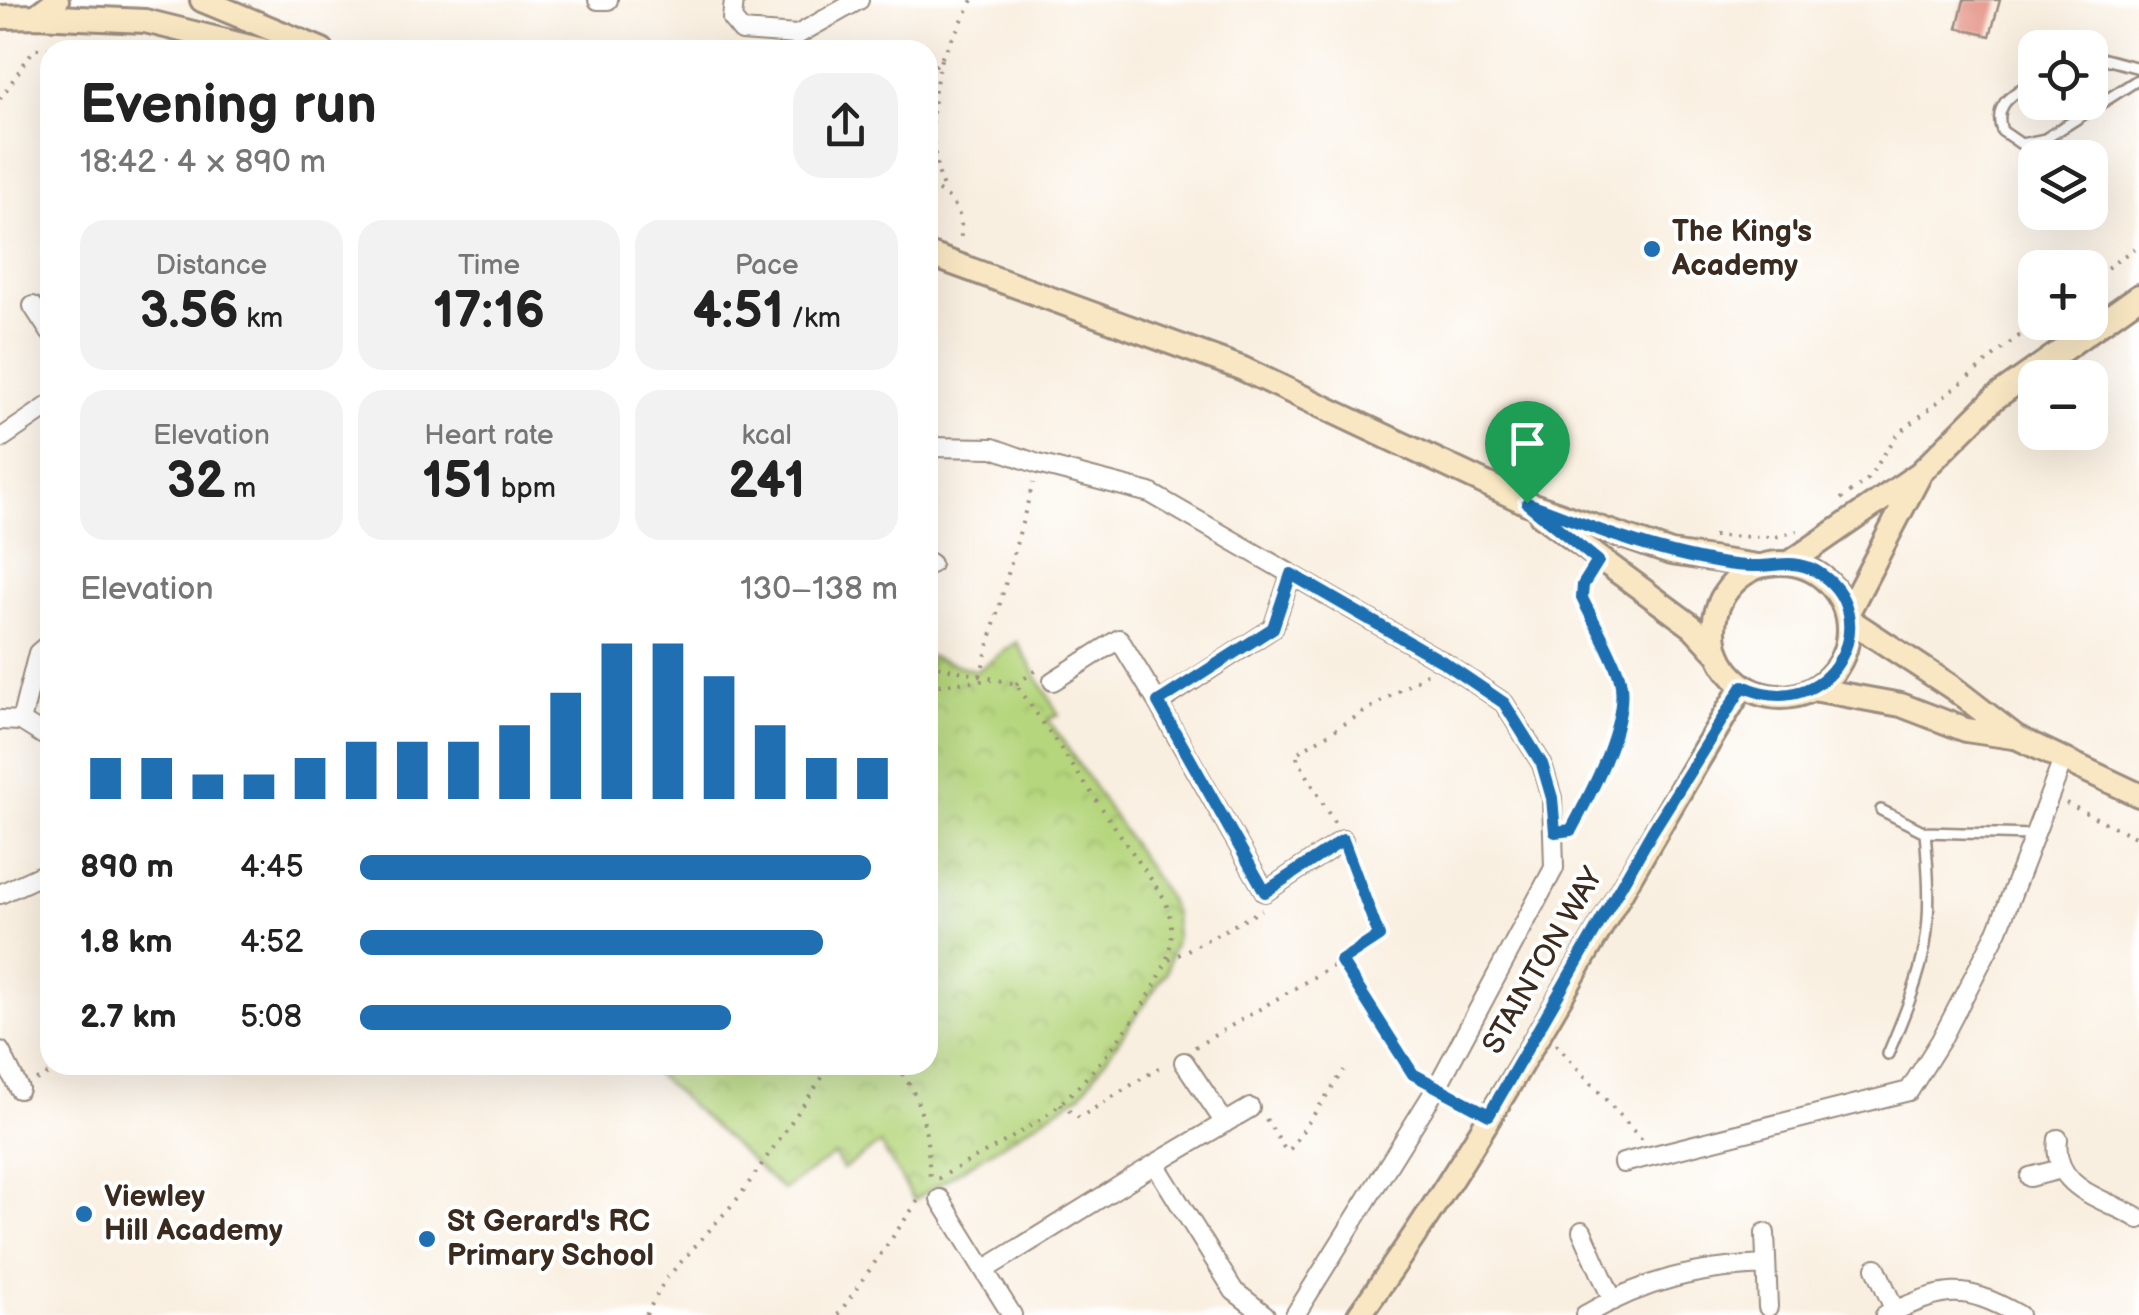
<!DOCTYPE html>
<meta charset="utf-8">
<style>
:root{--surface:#fff;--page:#f2f2f2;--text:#222;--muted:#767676;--accent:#1f6fb2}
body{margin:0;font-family:"Balsamiq Sans",sans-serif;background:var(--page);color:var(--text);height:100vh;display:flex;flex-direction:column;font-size:38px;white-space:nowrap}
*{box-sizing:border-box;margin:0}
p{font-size:32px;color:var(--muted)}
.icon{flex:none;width:55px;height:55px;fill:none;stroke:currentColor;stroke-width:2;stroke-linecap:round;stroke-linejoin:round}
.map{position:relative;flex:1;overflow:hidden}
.details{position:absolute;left:40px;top:40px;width:898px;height:1035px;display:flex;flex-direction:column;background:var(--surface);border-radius:30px;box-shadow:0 10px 40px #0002}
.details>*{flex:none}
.tools{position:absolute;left:2018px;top:30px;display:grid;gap:20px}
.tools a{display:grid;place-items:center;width:90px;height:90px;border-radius:20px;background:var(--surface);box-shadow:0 10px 40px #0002;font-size:50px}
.pin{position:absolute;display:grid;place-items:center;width:85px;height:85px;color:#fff;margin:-102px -42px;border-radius:50% 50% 50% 0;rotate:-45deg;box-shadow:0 0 10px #0007}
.pin .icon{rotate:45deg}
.round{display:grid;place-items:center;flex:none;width:105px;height:105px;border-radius:30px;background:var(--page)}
.overview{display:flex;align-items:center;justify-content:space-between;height:170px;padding:0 40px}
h1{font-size:55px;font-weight:600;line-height:75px}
.metrics{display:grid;grid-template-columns:repeat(3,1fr);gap:15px;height:170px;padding:10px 40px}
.metrics div{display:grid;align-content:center;border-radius:25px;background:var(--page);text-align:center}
.metrics b{font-size:50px;font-weight:600}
.metrics small{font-size:28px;font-weight:400}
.metrics p{font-size:28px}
.chart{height:280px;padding:20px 40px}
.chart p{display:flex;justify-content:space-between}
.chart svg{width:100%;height:180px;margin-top:10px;stroke:var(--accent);stroke-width:6}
ul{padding:0 40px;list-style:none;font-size:32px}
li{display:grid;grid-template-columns:160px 120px 1fr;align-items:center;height:75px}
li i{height:25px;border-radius:12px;background:var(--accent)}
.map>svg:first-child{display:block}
.park{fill:url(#park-crowns);stroke:#78804e;stroke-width:2.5}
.building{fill:#e5968a}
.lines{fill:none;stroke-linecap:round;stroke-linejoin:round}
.lane-casing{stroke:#9a8c7f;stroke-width:14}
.street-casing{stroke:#9a8c7f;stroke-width:22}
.secondary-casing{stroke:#9a8c7f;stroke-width:28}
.path{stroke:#9a8c7f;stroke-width:4;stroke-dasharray:2.5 8;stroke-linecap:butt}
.lane{stroke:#fff;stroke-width:9}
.street{stroke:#fff;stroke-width:18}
.secondary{stroke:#f9e7c3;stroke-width:22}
.route-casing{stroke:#fff;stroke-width:20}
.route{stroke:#1f6fb2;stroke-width:12}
.poi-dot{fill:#1f6fb2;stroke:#fff;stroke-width:4}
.labels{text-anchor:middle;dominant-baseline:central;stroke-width:8;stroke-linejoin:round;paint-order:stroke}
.poi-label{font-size:30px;font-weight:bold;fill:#3b2a1e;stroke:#fff;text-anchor:start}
.street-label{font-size:30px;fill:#3b2a1e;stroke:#fff}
</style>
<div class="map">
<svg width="2139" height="1315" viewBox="0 0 2139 1315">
<defs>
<pattern id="park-crowns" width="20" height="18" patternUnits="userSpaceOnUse" patternTransform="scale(2.5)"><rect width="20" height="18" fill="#b5d67d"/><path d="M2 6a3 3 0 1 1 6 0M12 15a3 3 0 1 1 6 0" fill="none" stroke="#9db86c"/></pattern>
</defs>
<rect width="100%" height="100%" fill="#fff"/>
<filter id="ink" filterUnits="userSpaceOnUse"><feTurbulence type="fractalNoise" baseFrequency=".01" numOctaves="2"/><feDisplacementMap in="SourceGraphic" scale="20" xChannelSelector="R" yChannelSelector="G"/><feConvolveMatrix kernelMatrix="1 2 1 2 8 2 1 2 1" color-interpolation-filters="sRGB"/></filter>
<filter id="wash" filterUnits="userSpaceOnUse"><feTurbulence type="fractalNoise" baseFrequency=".0048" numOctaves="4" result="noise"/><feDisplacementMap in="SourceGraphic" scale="40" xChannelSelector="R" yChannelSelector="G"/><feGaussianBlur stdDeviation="2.25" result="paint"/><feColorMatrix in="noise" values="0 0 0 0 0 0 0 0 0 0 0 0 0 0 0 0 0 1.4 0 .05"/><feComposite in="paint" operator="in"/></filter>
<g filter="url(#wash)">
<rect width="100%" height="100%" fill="#f9efe0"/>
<path class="park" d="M1017 642 1059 715 1048 719 1165 893 1174 913 1176 936 1166 973 1081 1094 914 1200 880 1144 843 1169 834 1155 783 1190 646 1065H928V656L977 671Z"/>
<g id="blocks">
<path class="building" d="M1964 0H2000L1990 36 1957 28Z"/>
</g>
</g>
<g filter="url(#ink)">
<use href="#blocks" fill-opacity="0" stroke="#9a8c7f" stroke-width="2.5"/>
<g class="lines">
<g class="lane-casing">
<path id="lane" d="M2090 55 2139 68
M2035 80C2015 93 1992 103 2002 131L2021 144 2045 139 2139 79
M1881 810 1925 832 2033 835
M1888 1054C1928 959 1934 935 1925 832"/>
</g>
<g class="street-casing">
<path id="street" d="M598 0H608
M734 0 732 19 742 31 797 35 859 0
M33 306 50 332
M0 439 50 405
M928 447 993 448 1038 464 1150 493 1445 663 1504 703 1542 764 1552 798 1554 868 1437 1087 1295 1315
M928 562 931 564
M1291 574 1273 628 1158 703 1265 892 1343 840
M1053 681 1119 639 1158 703
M0 720 21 721 50 739
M21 721 38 653 50 643
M0 894 50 871
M0 1051 19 1089
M1184 1062 1225 1123
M2058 1139C2051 1190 2107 1199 2139 1219
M1623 1163 1909 1091 1941 1040 1998 930 2063 760
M1155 1164 1250 1108
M2030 1177 2061 1169
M940 1199 984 1270
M1582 1231 1613 1301
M1765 1233 1768 1307
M1876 1268 1895 1311
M1012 1315 984 1270 1155 1164 1234 1291 1265 1315
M1585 1315C1645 1280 1697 1268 1766 1265
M1885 1315C1945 1289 1960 1282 2019 1315"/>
</g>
<g class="secondary-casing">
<path id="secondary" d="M202 0 322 50
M36 16 145 21 262 50
M0 17 36 16 57 0
M928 254 1241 368 1527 503 1671 553 1757 566
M1541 515 1693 627 1718 654
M1791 562 1920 473 1995 398 2139 296
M1714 630a67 67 0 1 1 134 0a67 67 0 1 1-134 0Z
M1847 614 1919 476
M1848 619 1953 688 2016 737 2139 795
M1813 689 1901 705 1966 730 2013 737
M1359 1315C1503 1117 1614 894 1743 686"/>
</g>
<path class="path" d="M941 59C930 104 929 148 944 191
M928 74 941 59 973 0
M0 99 34 49 77 50
M928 187C953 194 967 217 959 244
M2090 280 2139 245
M1841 499 1868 479 1897 435 2036 322
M1713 536 1775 537 1797 531
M928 664 1016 684 1164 898C1172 918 1174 937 1167 958 1153 1002 1096 1071 1062 1102 1030 1132 974 1157 936 1180
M980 676 1033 483
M1016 684 1037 670
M928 686 992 680
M2066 803 2139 839
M1334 823 1295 754 1428 673
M1572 829C1591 793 1632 717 1618 676 1610 649 1594 623 1582 598L1590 574
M1351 859 1379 936 1341 961 1413 1074 1421 1078
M1169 960 1262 910
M1556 1044 1643 1141
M1195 1047 1341 961
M896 1065C925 1101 928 1137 930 1182
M36 1080 68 1065
M1451 1095 1474 1107
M1060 1104 1079 1118 1165 1064
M1266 1119 1286 1151 1291 1148 1344 1070
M646 1315 665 1280 739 1197 831 1065
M838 1315 920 1198"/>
<use href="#lane" class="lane"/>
<use href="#street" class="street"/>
<use href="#secondary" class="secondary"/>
</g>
</g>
<g class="lines" filter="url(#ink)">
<g class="route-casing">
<path id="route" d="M1527 503C1575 520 1623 541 1673 553 1697 559 1731 567 1756 566 1778 566 1795 559 1816 571 1890 615 1829 727 1743 686L1652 832 1489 1115 1413 1074 1341 961 1379 936 1343 840 1265 892 1158 702 1273 628 1291 574 1445 663 1504 703 1542 764 1552 798 1555 832 1571 830C1591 793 1632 718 1619 676 1610 649 1594 623 1582 598L1583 585 1598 561Z"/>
</g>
<use href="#route" class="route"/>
</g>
<g class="poi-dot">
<circle cx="1652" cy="249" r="10"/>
<circle cx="84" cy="1214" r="10"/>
<circle cx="427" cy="1239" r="10"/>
</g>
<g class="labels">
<g class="poi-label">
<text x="1672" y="232">The King's<tspan x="1672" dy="34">Academy</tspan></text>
<text x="104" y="1197">Viewley<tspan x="104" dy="34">Hill Academy</tspan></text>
<text x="447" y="1222">St Gerard's RC<tspan x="447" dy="34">Primary School</tspan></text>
</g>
<g class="street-label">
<text transform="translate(1543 961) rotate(-60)">STAINTON WAY</text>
</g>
</g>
</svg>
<div class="tools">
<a><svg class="icon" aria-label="locate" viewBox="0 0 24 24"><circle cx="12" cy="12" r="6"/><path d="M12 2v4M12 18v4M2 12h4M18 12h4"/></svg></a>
<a><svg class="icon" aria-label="layers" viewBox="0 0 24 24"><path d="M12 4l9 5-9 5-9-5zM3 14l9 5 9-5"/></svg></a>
<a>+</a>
<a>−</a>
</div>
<div class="pin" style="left:1527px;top:503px;background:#1e9e55"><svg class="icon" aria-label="arrive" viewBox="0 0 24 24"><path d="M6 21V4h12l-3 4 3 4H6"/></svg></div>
<section class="details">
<div class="overview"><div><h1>Evening run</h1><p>18:42 · 4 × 890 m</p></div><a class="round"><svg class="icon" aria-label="share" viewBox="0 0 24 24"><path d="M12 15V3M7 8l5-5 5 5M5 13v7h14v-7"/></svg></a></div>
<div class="metrics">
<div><p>Distance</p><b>3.56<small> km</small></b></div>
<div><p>Time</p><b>17:16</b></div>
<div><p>Pace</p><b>4:51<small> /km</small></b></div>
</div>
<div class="metrics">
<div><p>Elevation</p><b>32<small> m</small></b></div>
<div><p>Heart rate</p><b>151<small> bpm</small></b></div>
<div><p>kcal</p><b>241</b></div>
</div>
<div class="chart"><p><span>Elevation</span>130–138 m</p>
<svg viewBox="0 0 160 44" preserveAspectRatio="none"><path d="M5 44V34M15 44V34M25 44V38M35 44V38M45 44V34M55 44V30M65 44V30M75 44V30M85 44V26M95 44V18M105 44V6M115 44V6M125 44V14M135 44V26M145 44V34M155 44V34"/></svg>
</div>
<ul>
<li><b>890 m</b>4:45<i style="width:95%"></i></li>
<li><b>1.8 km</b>4:52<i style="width:86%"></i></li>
<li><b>2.7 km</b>5:08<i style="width:69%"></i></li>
</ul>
</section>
</div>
